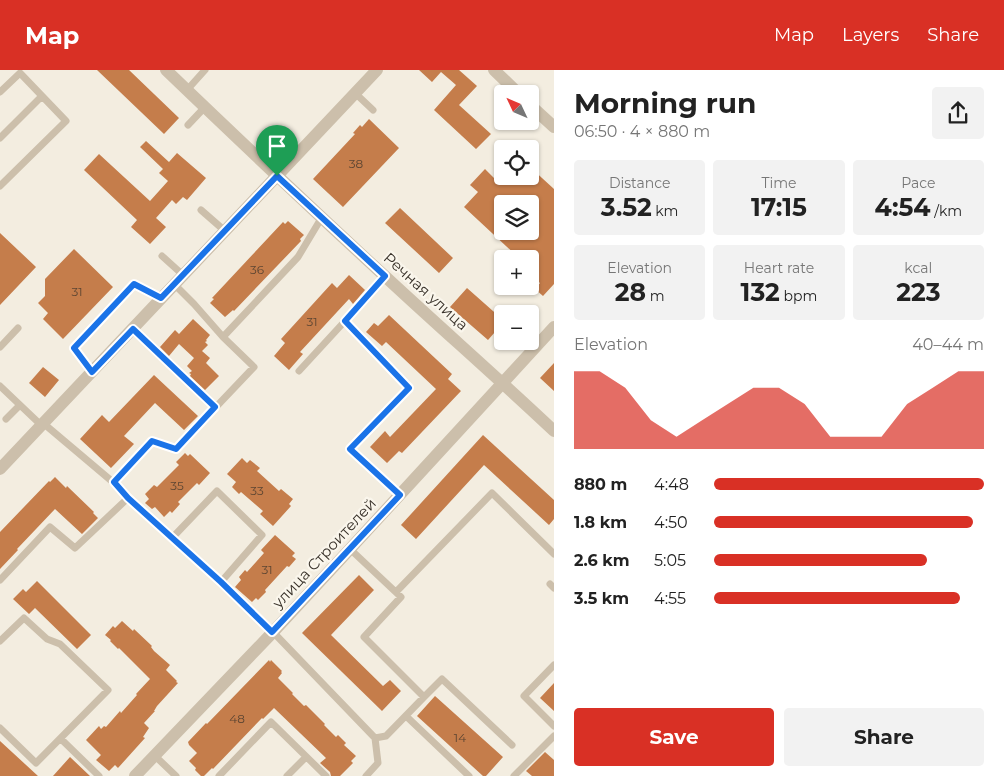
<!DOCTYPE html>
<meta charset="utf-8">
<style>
:root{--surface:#fff;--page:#f2f2f2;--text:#222;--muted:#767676;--accent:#d93025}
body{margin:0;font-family:Montserrat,sans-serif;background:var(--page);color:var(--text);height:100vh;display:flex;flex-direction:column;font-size:19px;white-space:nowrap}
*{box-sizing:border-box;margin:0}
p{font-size:16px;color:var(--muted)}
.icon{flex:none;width:28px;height:28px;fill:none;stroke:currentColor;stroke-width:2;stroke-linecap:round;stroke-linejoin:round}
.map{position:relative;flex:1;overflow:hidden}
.details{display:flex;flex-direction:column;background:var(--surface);width:450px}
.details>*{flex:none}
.needle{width:32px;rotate:314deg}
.tools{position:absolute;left:494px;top:15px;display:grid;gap:10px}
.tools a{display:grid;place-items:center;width:45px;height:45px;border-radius:5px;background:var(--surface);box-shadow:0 1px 4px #0004;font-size:25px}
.pin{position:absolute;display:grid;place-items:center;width:42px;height:42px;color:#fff;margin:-51px -21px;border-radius:50% 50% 50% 0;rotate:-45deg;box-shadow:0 0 5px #0007}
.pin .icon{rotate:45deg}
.round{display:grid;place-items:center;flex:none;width:52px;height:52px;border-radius:5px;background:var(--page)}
.overview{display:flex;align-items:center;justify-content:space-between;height:85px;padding:0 20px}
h1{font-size:28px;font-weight:700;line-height:38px}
.metrics{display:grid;grid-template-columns:repeat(3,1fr);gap:8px;height:85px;padding:5px 20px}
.metrics div{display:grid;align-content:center;border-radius:5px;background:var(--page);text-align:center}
.metrics b{font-size:25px;font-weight:700}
.metrics small{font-size:14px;font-weight:400}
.metrics p{font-size:14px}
.chart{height:140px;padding:10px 20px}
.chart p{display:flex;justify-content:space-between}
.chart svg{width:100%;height:90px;margin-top:5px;fill:var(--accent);opacity:.7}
.cta{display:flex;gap:10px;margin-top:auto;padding:10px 20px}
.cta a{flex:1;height:58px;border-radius:5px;background:var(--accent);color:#fff;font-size:20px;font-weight:700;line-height:58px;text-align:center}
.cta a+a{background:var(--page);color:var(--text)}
ul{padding:0 20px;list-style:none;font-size:16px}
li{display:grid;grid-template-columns:80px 60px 1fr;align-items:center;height:38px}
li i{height:12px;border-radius:6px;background:var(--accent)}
header{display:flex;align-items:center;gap:30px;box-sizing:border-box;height:70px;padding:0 25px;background:var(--accent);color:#fff}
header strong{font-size:24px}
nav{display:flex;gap:28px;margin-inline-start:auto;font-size:18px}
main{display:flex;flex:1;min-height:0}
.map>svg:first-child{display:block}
.building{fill:#c57d4b;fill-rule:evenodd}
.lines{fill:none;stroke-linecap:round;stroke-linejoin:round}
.service{stroke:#ccbfab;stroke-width:7}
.minor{stroke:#ccbfab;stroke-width:12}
.tertiary{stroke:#ccbfab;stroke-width:12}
.route-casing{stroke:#fff;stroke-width:10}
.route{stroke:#1a73e8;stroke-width:6}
.labels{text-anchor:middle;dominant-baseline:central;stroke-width:4.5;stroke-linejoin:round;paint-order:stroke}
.number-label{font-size:12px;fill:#5c4532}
.street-label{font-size:15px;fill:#39322a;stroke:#faf6ec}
</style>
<header>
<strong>Map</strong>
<nav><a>Map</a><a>Layers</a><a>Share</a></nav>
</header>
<main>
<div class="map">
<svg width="554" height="706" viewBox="0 0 554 706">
<rect width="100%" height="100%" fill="#f3ede0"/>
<path class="building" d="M97 0H129L179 48 164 64Z
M419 0H459L477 16 459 35 491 64 476 79 434 40 456 15 441 2 432 12Z
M369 49 399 78 343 137 313 109 355 64 353 63 360 55 362 57Z
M146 71 169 92 177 83 206 108 187 130 183 127 176 134 172 130 156 148 166 157 150 174 131 157 137 150 84 100 99 84 150 131 168 111 159 103 163 99 140 77Z
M530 97 554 119V214L543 226 535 219 540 213 536 210 539 206 530 198V189H520L464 137 478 122 470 115 485 99 498 112 504 106H530ZM502 134H530V161H502Z
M400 138 453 188 439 203 385 153Z
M288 151 304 165 300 169 301 171 234 241 233 240 225 247 210 233 214 229 212 228 283 152 285 154Z
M0 163 36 197 0 235Z
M74 179 113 217 63 269 43 249 48 243 38 233 45 226V209Z
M349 205 365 220 353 234 349 229 300 282 303 284 289 300 274 286 285 273 281 269 332 213 337 218Z
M467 218 502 249V254L488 270 450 237Z
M389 245 452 304 448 309 461 321 402 383 399 381 387 393 370 377 385 361 390 367 436 319 386 272 382 276 366 262 374 253 378 256Z
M193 249 210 265 206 270 207 271 205 272 208 275 202 281 210 288 206 293 219 306 205 320 190 306 191 304 189 303 192 301 187 296 194 288 179 274 169 286 160 277 175 260 179 264Z
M554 293V321L540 308Z
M43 297 59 310 45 327 29 313Z
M154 305 198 346 184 360 155 333 124 366 134 374 111 398 80 369 102 345 109 352Z
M483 365 554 430V449L549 455 484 395 416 469 401 455Z
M185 383 188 386 190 384 210 403 199 415 197 413 178 432 180 434 172 443 170 441 164 447 155 437 152 439 145 433 149 429 145 424 154 415 157 417 179 395 176 392Z
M242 388 247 393 250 390 260 398 257 401 279 421 281 419 293 429 289 434 291 436 273 456 260 444 263 441 241 422 239 424 232 417 236 412 227 404Z
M55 407 66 418 67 416 94 442 93 443 98 448 82 464 55 439 17 479 18 480 0 499V462L49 411 50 412Z
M275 465 295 483 292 486 296 489 289 497 287 496 265 520 266 522 258 530 256 528 252 532 235 517 241 510 239 507 245 500 247 502 264 483 261 480Z
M359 505 374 520 331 565 383 616 390 610 401 621 382 641 302 563Z
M37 511 91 565 77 579 35 538 29 544 13 529 23 519 26 522Z
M122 551 133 561 134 559 152 576 151 577 154 581 170 595 166 600 177 611 176 612 178 613 157 636 154 641H155L144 653 149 658 143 667 145 668 118 698 115 695 109 701 96 690 101 685 86 670 99 656 101 659 104 656 106 657 120 641 121 643 137 625 136 624 150 609 119 578 118 579 110 571 111 570 105 565 113 556 115 558Z
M269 590 270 592 271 590 282 601 281 602 282 603 278 608 293 623 292 624 304 636 306 635 325 654 324 655 336 667 338 665 346 673 344 675 356 686 351 691 353 693 340 706H331L330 702 320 693 326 688 274 638 263 649 262 648 213 699 212 698 204 706H201L195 700 196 698 189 691 197 683 189 675 188 672 206 653 207 654Z
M554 613V641L540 628Z
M435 626 503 687 486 706H483L417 646Z
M0 671 38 706H0Z
M545 682 554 690V706H532L526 701Z
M70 687 90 706H53Z"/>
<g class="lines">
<path class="service" d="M187 20 205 0
M0 22 20 3 66 51 0 116
M355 23 373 40
M188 55 205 37
M0 68 42 26
M201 140 225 161
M162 186 183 205
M345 251 409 318 350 379 400 425
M133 259 215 337
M223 267 298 187 322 147
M0 277 18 258
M299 301 345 251 385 206
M92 302 74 278 134 214 161 228
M0 316 41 355
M6 349 20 335
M43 353 114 413 128 428 221 512 273 562 375 668 378 693 366 706
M114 413 151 371 176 379 254 297 223 267 194 234 174 214
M173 467 217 421 262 465 221 512
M350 479 401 527 364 567 424 627 386 666 375 668
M0 510 50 457 75 478 128 428
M550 514 554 518
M396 522 492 423 554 484
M554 595 524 626 554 656
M424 627 442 609 512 675
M406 646 469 706
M0 658 36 693 108 620 60 574 47 569 24 548 0 571
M61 669 99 706
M154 685 176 706
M219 706 271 652 326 706
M287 706 306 687
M514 706 554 666"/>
<path class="minor" d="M166 0C240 71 314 141 389 210 444 261 500 310 554 361
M135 706 273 562 350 479 554 257"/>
<path class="tertiary" d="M494 0 519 24
M530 35 554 57
M0 399 377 0"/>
</g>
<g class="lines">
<g class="route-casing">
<path id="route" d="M277 106 385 206 345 251 409 318 350 379 400 425 272 562 221 512 128 428 114 412 152 371 176 379 215 337 133 259 92 302 74 278 134 214 161 228Z"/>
</g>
<use href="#route" class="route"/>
</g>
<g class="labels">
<g class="number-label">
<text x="356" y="93">38</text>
<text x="257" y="199">36</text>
<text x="77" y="221">31</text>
<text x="312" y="251">31</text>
<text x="177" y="415">35</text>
<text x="257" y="420">33</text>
<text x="267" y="499">31</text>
<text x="237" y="648">48</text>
<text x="460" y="667">14</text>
</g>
<g class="street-label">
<text transform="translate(426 221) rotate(42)">Речная улица</text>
<text transform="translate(324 483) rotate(-47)">улица Строителей</text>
</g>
</g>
</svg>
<div class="tools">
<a><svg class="needle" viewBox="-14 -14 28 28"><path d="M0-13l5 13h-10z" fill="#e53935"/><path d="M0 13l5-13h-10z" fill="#767676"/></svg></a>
<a><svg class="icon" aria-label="locate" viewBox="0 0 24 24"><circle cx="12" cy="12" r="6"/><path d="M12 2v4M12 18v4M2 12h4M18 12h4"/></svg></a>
<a><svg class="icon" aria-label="layers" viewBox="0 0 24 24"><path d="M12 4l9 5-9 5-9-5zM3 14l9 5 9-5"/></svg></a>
<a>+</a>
<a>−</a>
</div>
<div class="pin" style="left:277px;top:106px;background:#1e9e55"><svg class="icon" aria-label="arrive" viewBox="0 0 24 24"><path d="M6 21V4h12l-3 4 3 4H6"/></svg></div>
</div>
<section class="details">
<div class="overview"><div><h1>Morning run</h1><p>06:50 · 4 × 880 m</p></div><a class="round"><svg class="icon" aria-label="share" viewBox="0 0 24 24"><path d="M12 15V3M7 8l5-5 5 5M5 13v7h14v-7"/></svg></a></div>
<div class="metrics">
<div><p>Distance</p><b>3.52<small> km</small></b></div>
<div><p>Time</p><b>17:15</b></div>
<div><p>Pace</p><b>4:54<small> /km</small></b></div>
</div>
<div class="metrics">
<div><p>Elevation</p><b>28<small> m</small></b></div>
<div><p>Heart rate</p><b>132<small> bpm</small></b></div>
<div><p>kcal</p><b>223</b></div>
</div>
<div class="chart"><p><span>Elevation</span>40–44 m</p>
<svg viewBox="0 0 160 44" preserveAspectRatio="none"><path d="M0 44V6L10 6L20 14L30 30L40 38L50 30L60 22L70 14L80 14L90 22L100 38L110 38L120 38L130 22L140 14L150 6L160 6V44z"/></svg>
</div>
<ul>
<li><b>880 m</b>4:48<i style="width:100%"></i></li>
<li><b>1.8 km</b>4:50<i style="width:96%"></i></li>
<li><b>2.6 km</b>5:05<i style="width:79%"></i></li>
<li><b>3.5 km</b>4:55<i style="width:91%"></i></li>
</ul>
<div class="cta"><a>Save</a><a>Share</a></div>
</section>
</main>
